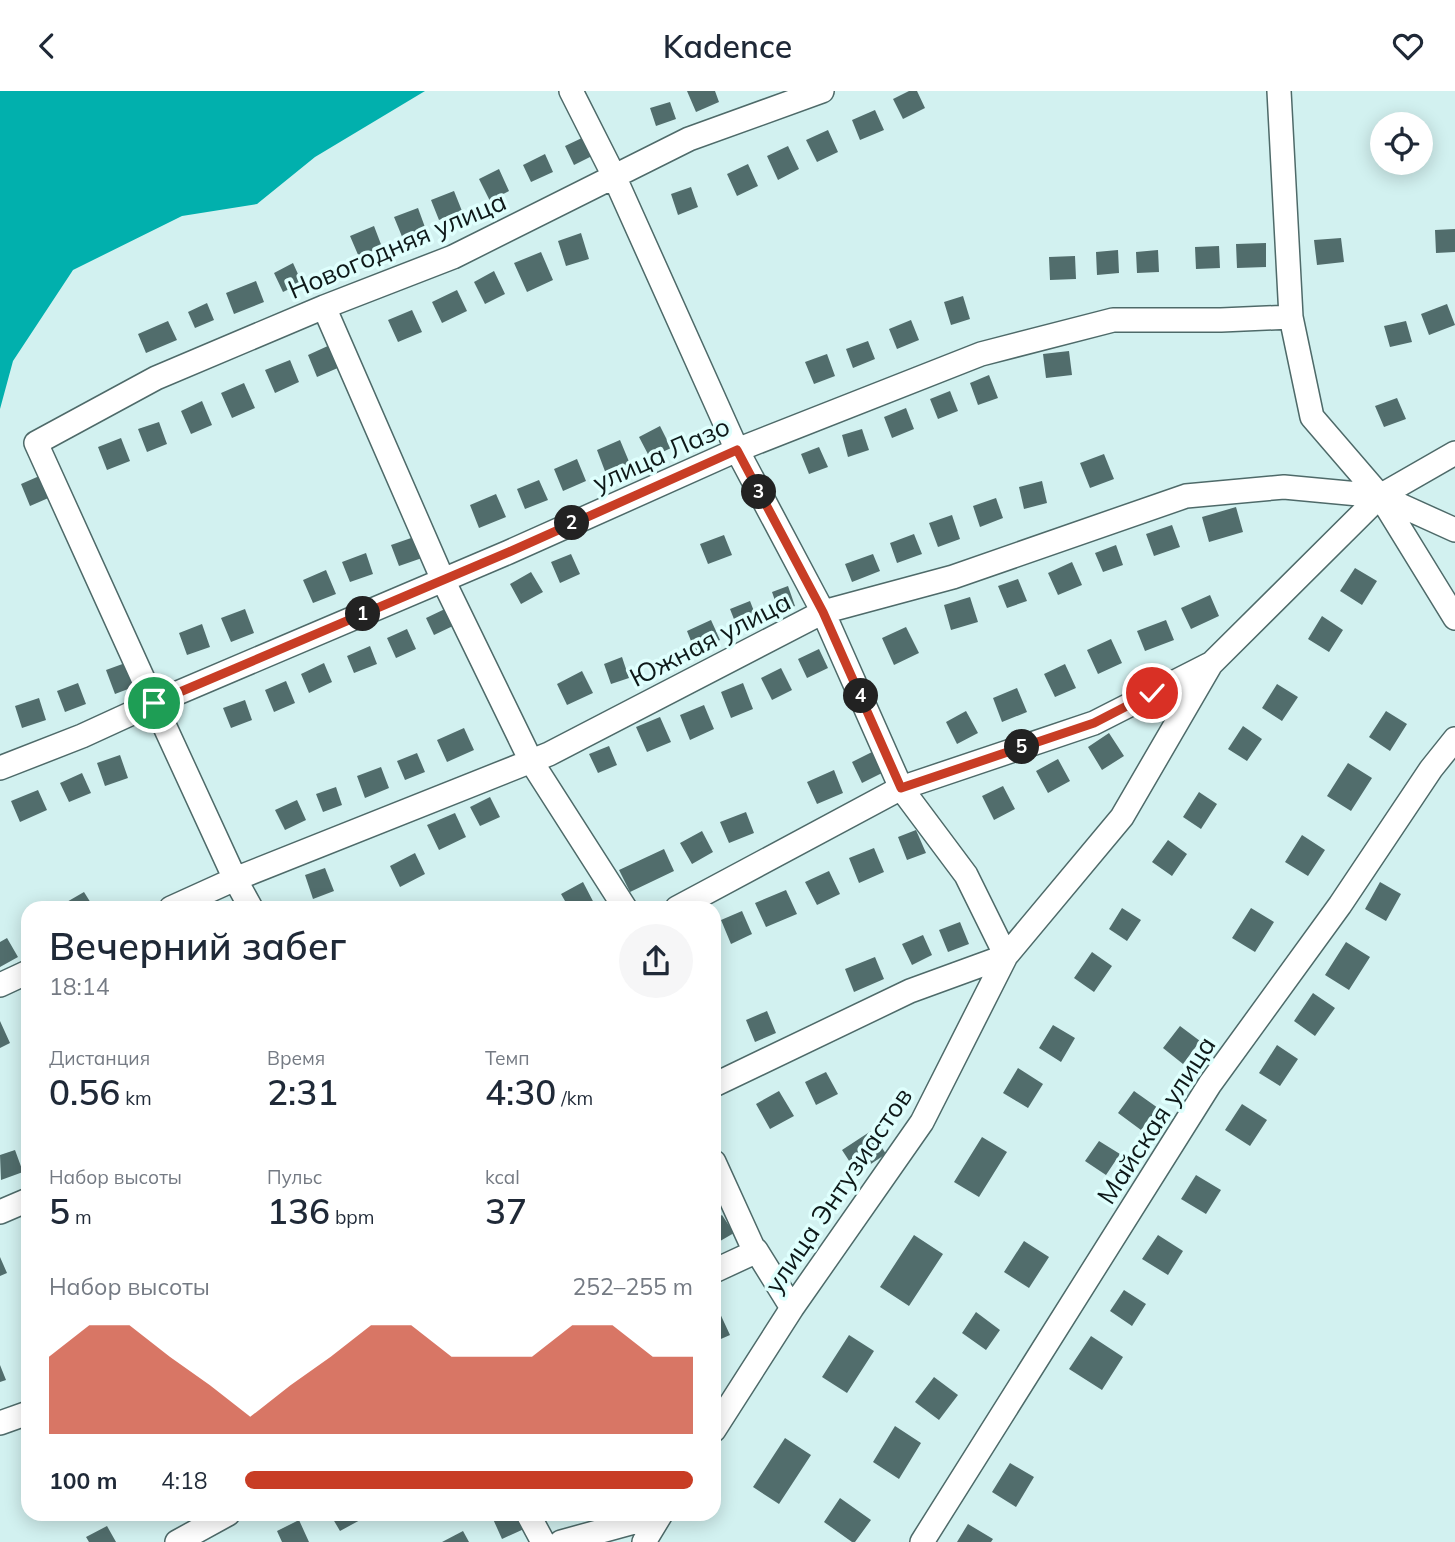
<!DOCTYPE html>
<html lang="ru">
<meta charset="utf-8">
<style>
:root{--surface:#fff;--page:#f6f6f7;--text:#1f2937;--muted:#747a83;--accent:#c83d25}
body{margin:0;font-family:Mulish,sans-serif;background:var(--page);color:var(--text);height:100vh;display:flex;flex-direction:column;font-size:26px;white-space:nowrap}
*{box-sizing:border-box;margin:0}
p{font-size:23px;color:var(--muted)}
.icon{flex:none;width:38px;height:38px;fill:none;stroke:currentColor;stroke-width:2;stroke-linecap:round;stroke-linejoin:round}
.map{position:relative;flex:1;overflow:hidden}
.panel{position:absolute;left:21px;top:810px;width:700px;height:620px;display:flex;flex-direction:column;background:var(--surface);border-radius:21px;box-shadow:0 4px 18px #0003}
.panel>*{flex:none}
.buttons{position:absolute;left:1370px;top:21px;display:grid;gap:14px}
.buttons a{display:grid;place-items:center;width:63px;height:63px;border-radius:50%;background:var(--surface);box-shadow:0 4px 18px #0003;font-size:35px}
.pin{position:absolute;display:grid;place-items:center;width:60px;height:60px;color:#fff;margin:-30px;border:4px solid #fff;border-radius:50%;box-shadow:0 2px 7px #0007}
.km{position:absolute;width:35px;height:35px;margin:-18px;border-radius:50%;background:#222;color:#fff;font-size:19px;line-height:35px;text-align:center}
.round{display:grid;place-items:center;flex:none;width:74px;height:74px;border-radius:37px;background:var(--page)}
.overview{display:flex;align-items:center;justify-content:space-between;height:119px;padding:0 28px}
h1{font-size:38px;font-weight:600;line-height:52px}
.figures{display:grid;grid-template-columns:repeat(3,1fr);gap:10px;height:119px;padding:7px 28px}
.figures div{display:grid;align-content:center}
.figures b{font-size:35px;font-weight:600}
.figures small{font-size:19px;font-weight:400}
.figures p{font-size:19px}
.chart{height:196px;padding:14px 28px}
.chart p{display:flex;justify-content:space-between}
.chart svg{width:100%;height:126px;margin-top:7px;fill:var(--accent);opacity:.7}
ul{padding:0 28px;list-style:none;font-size:23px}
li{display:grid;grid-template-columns:112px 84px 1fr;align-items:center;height:52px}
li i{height:18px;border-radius:9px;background:var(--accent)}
header{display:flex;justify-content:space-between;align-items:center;height:91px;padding:0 28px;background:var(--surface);font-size:32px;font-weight:600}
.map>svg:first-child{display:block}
.water{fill:#01b0ad}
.building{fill:#516d6c}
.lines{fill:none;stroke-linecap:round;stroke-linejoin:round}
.minor-casing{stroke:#4e6a69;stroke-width:26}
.minor{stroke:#fff;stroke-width:23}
.route-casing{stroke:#fff;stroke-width:14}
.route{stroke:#c83d25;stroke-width:9}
.labels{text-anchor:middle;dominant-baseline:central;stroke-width:7;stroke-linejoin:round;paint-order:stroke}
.street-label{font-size:26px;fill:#0e1919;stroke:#dffffd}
</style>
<header><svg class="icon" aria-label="back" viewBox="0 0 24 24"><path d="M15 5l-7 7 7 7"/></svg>Kadence<svg class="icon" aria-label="heart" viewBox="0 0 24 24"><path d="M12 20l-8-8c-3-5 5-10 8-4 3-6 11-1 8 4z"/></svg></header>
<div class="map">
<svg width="1455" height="1451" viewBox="0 0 1455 1451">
<rect width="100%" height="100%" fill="#d2f1f0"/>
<path class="water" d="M0 0H425L315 66 257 113 182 125 73 179 13 270 0 318Z"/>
<path class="building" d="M687 0H715L719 11 696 21Z
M909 0H917L925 17 903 28 893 8Z
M670 11 676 28 656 35 650 17Z
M875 19 884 39 860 49 852 29Z
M828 39 838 61 817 71 806 49Z
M584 46 592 65 574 74 565 55Z
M788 55 799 78 778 89 767 65Z
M545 63 553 81 531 91 523 74Z
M748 73 758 95 737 105 727 83Z
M499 78 509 100 490 110 479 88Z
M691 96 698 116 678 124 671 103Z
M454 100 462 120 439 129 431 109Z
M418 117 426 139 403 148 394 126Z
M374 135 382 156 359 166 350 145Z
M1455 138V161L1436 162 1435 139Z
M581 142 589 168 566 175 558 150Z
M1341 147 1344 171 1317 174 1314 149Z
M1266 152V176L1237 177 1236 153Z
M1219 155 1220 177 1196 178 1195 156Z
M1118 159 1119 182 1097 184 1096 161Z
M1158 159 1159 181 1137 182 1136 161Z
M541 161 553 189 527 201 514 172Z
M1075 165 1076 188 1050 189 1049 166Z
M293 172 302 192 283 201 274 182Z
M494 180 505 203 485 213 474 191Z
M256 190 264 211 234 223 226 202Z
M457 199 467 220 442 232 432 211Z
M963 205 970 228 951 234 944 211Z
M207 212 214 229 195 237 188 221Z
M1447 213 1455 234 1429 244 1421 223Z
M412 219 422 241 398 251 388 229Z
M911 229 919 249 897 258 889 238Z
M168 230 177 249 146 262 138 243Z
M1406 230 1412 251 1390 256 1384 235Z
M868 250 875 268 853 277 846 258Z
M330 254 340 276 317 286 308 264Z
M1069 260 1072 284 1046 287 1043 263Z
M827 263 835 285 814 293 805 271Z
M290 269 299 291 275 302 265 279Z
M989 284 998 307 978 314 970 292Z
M244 292 255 317 232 327 221 302Z
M950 300 958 320 938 328 930 308Z
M1397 307 1406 328 1384 336 1375 315Z
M202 310 212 334 191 343 181 320Z
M906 317 914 338 892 347 884 326Z
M159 331 167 353 147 361 138 338Z
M660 335 671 357 650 367 639 346Z
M862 338 869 359 848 366 842 344Z
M121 347 130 370 107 379 98 356Z
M620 349 630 373 606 383 597 359Z
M819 356 828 376 809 383 801 363Z
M1104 363 1114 388 1090 397 1080 372Z
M577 368 586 390 563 400 554 378Z
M44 383 53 405 30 415 21 393Z
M539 389 548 409 525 418 517 398Z
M1042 390 1047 412 1024 418 1019 396Z
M496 403 506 426 479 437 470 414Z
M996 407 1003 427 980 436 973 415Z
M1236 416 1243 441 1209 451 1202 426Z
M952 424 960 448 938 456 929 432Z
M1172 434 1180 456 1154 465 1146 443Z
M914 443 922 463 897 472 890 452Z
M724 444 732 464 708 473 700 453Z
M414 446 422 467 399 475 391 454Z
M1116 454 1123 474 1103 481 1095 462Z
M366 462 373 483 350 491 342 471Z
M571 463 580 483 560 492 551 471Z
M873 463 880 480 852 491 845 473Z
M1072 471 1082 494 1058 504 1048 482Z
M1355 477 1377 490 1362 514 1340 500Z
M326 479 336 503 313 512 303 489Z
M531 481 543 501 521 513 510 493Z
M1018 488 1027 510 1007 517 998 495Z
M788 495 795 515 779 521 772 501Z
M1210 504 1219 525 1191 538 1181 517Z
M970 506 978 531 951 539 944 514Z
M750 510 759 533 739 541 730 518Z
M447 517 455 534 434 544 426 527Z
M245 518 254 542 231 551 221 527Z
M1322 525 1343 539 1329 561 1308 548Z
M711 529 720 549 695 560 687 540Z
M1166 529 1174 549 1145 560 1137 540Z
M202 533 210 556 187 564 179 542Z
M906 536 919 562 894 574 882 547Z
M407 538 416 558 396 567 387 547Z
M1111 548 1122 572 1098 583 1087 559Z
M370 555 377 573 354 582 347 565Z
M819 558 828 577 807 587 798 568Z
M622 566 629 587 611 593 604 573Z
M128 571 136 595 115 603 106 579Z
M324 572 332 591 309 602 301 583Z
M1065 573 1076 597 1055 606 1044 583Z
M781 577 792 599 772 609 761 587Z
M582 580 593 602 567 614 557 593Z
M286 590 295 612 274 621 265 599Z
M78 592 86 613 65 621 57 600Z
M743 592 753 618 731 627 721 601Z
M1277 593 1298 606 1282 630 1262 617Z
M1017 597 1027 621 1002 631 993 607Z
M39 607 46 629 22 637 15 615Z
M245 609 252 629 231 637 223 617Z
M704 614 714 638 690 649 680 624Z
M966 620 978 642 957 653 946 631Z
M1386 620 1407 633 1390 660 1369 646Z
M660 626 671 651 647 661 636 636Z
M1243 635 1262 648 1247 670 1228 658Z
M464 637 474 659 447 671 437 649Z
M1109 642 1124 665 1102 679 1088 656Z
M609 655 617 674 598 682 589 663Z
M872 661 882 682 862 692 852 671Z
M417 662 425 681 405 689 397 670Z
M120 664 128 687 105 695 97 672Z
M1058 668 1070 690 1048 702 1036 680Z
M1348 672 1372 687 1351 720 1327 705Z
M381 676 389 697 365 707 357 685Z
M834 679 843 702 817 713 807 691Z
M82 682 91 702 69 711 60 692Z
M1003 695 1015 718 994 729 982 705Z
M336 696 342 714 323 721 316 703Z
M38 699 47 719 20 731 11 710Z
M1199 701 1217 713 1201 738 1183 726Z
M490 706 500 726 480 735 470 716Z
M297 709 306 729 285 739 275 719Z
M746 721 754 742 729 752 720 731Z
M455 722 466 746 439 759 427 734Z
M916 739 926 762 907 769 898 746Z
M702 740 713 761 692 773 680 752Z
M1302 744 1325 759 1308 785 1285 771Z
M1168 749 1187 763 1172 785 1152 771Z
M874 757 884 781 859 792 849 767Z
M664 758 674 780 630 801 619 779Z
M415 762 425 783 400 796 390 775Z
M325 777 334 800 313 808 305 784Z
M829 780 840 803 817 814 805 791Z
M583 791 596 816 592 817H569L561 803Z
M1380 791 1401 803 1386 830 1365 818Z
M786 799 797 823 766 836 755 812Z
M84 801 94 817H68L65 812Z
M1122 817 1141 829 1127 850 1109 838Z
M1251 817 1274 831 1255 861 1232 847Z
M742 820 752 843 731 853 721 829Z
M960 831 969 853 948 861 939 839Z
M923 844 932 864 912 874 902 853Z
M7 847 18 866 0 876V851Z
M1346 851 1370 866 1349 899 1325 884Z
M1092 861 1112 875 1094 901 1074 887Z
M875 866 884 888 854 901 845 878Z
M1313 902 1335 917 1315 945 1294 930Z
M28 914V931L21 918Z
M767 920 776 942 755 951 746 929Z
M0 930 10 952 0 957Z
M1053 934 1075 947 1061 971 1039 957Z
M1180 935 1200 950 1183 973 1163 957Z
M1277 954 1298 968 1280 995 1259 982Z
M1018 977 1043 993 1028 1017 1003 1002Z
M826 981 838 1003 816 1014 805 991Z
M779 1000 794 1025 770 1038 756 1013Z
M1134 1000 1158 1017 1141 1039 1118 1022Z
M1242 1013 1267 1029 1250 1055 1225 1039Z
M871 1040 886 1063 857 1082 842 1059Z
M982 1046 1007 1061 979 1106 954 1091Z
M1099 1050 1120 1063 1106 1084 1085 1070Z
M15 1059 23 1081 1 1089 0 1064Z
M1196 1084 1221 1099 1206 1123 1181 1108Z
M722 1124 734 1142 715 1153 714 1129Z
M914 1144 943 1163 909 1215 880 1196Z
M1158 1144 1183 1160 1168 1184 1142 1168Z
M1024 1150 1049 1166 1029 1197 1004 1181Z
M0 1166 7 1182 0 1185Z
M1124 1199 1146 1213 1132 1235 1110 1220Z
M717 1216 730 1244 714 1251V1217Z
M976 1221 1000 1239 986 1259 962 1242Z
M849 1244 874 1260 847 1302 822 1286Z
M1091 1245 1123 1266 1102 1299 1069 1278Z
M0 1274 6 1289 0 1291Z
M934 1286 958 1304 939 1329 915 1311Z
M895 1335 921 1352 899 1388 873 1371Z
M785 1347 811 1364 779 1413 753 1396Z
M1010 1372 1034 1386 1016 1416 992 1401Z
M840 1407 871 1429 855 1451H852L824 1431Z
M330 1423H360L362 1428 340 1440Z
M504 1423H517L524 1438 502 1448 493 1428Z
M299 1429 309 1451H282L277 1440Z
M968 1433 993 1448 991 1451H957Z
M107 1435 116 1451H89L86 1446Z
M463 1440 469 1451H442Z"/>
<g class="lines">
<g class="minor-casing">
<path id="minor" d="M571 0 614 85 737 359 823 521 901 697 966 784 1006 865 910 900 714 994
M324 216 443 489 531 670 625 817
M1380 405 1455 527
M1380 405 1455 362
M0 677 82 645 154 612 509 461 737 359 981 263 1113 229H1221L1291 226
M171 817 235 788 549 663 823 521 953 486 1186 405 1284 396 1380 405 1455 439
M251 817 235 788 154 612 36 352 156 287 324 216 453 166 689 48 822 0
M677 817 901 697 1094 632 1210 573
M0 894 28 881
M714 1071 755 1161 756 1159 792 1217
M0 1121 28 1109
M714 1180 755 1161
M0 1332 28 1322
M714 1339 792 1217 922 1031 1006 865 1122 726 1211 573 1380 405 1312 326 1291 226 1279 0
M528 1423 543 1451
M177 1451 228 1423
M561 1451 660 1424
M644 1451 661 1423
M922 1451 1210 993 1340 814 1431 678 1455 648"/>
</g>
<use href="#minor" class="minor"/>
</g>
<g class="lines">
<g class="route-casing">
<path id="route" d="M154 612 509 461 737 359 823 521 901 697 1094 632 1152 602"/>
</g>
<use href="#route" class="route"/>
</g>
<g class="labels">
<g class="street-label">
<text transform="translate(397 154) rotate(-23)">Новогодняя улица</text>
<text transform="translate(661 363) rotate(-24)">улица Лазо</text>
<text transform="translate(710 548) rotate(-27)">Южная улица</text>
<text transform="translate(1156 1029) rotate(-57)">Майская улица</text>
<text transform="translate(838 1099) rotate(-56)">улица Энтузиастов</text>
</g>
</g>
</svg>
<div class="buttons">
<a><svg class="icon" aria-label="locate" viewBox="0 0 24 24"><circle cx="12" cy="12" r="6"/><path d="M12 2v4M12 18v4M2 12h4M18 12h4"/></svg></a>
</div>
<div class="pin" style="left:154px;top:612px;background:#1e9e55"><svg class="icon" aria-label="arrive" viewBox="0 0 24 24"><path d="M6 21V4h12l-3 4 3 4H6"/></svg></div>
<div class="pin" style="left:1152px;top:602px;background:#d93025"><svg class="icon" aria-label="check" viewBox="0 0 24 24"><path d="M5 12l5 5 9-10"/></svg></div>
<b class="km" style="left:363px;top:523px">1</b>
<b class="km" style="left:572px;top:432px">2</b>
<b class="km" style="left:759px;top:401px">3</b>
<b class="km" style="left:861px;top:605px">4</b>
<b class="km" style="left:1022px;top:656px">5</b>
<section class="panel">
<div class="overview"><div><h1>Вечерний забег</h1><p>18:14</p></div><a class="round"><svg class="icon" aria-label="share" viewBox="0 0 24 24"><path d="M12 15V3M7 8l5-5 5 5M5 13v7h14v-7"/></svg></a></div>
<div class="figures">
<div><p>Дистанция</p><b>0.56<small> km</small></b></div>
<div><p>Время</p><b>2:31</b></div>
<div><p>Темп</p><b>4:30<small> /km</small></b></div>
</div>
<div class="figures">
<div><p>Набор высоты</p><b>5<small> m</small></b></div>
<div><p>Пульс</p><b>136<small> bpm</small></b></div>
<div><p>kcal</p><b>37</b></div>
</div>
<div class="chart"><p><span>Набор высоты</span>252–255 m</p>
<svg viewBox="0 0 160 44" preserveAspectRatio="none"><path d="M0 44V17L10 6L20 6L30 17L40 27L50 38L60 27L70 17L80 6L90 6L100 17L110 17L120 17L130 6L140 6L150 17L160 17V44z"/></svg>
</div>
<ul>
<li><b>100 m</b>4:18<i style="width:100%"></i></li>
</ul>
</section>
</div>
